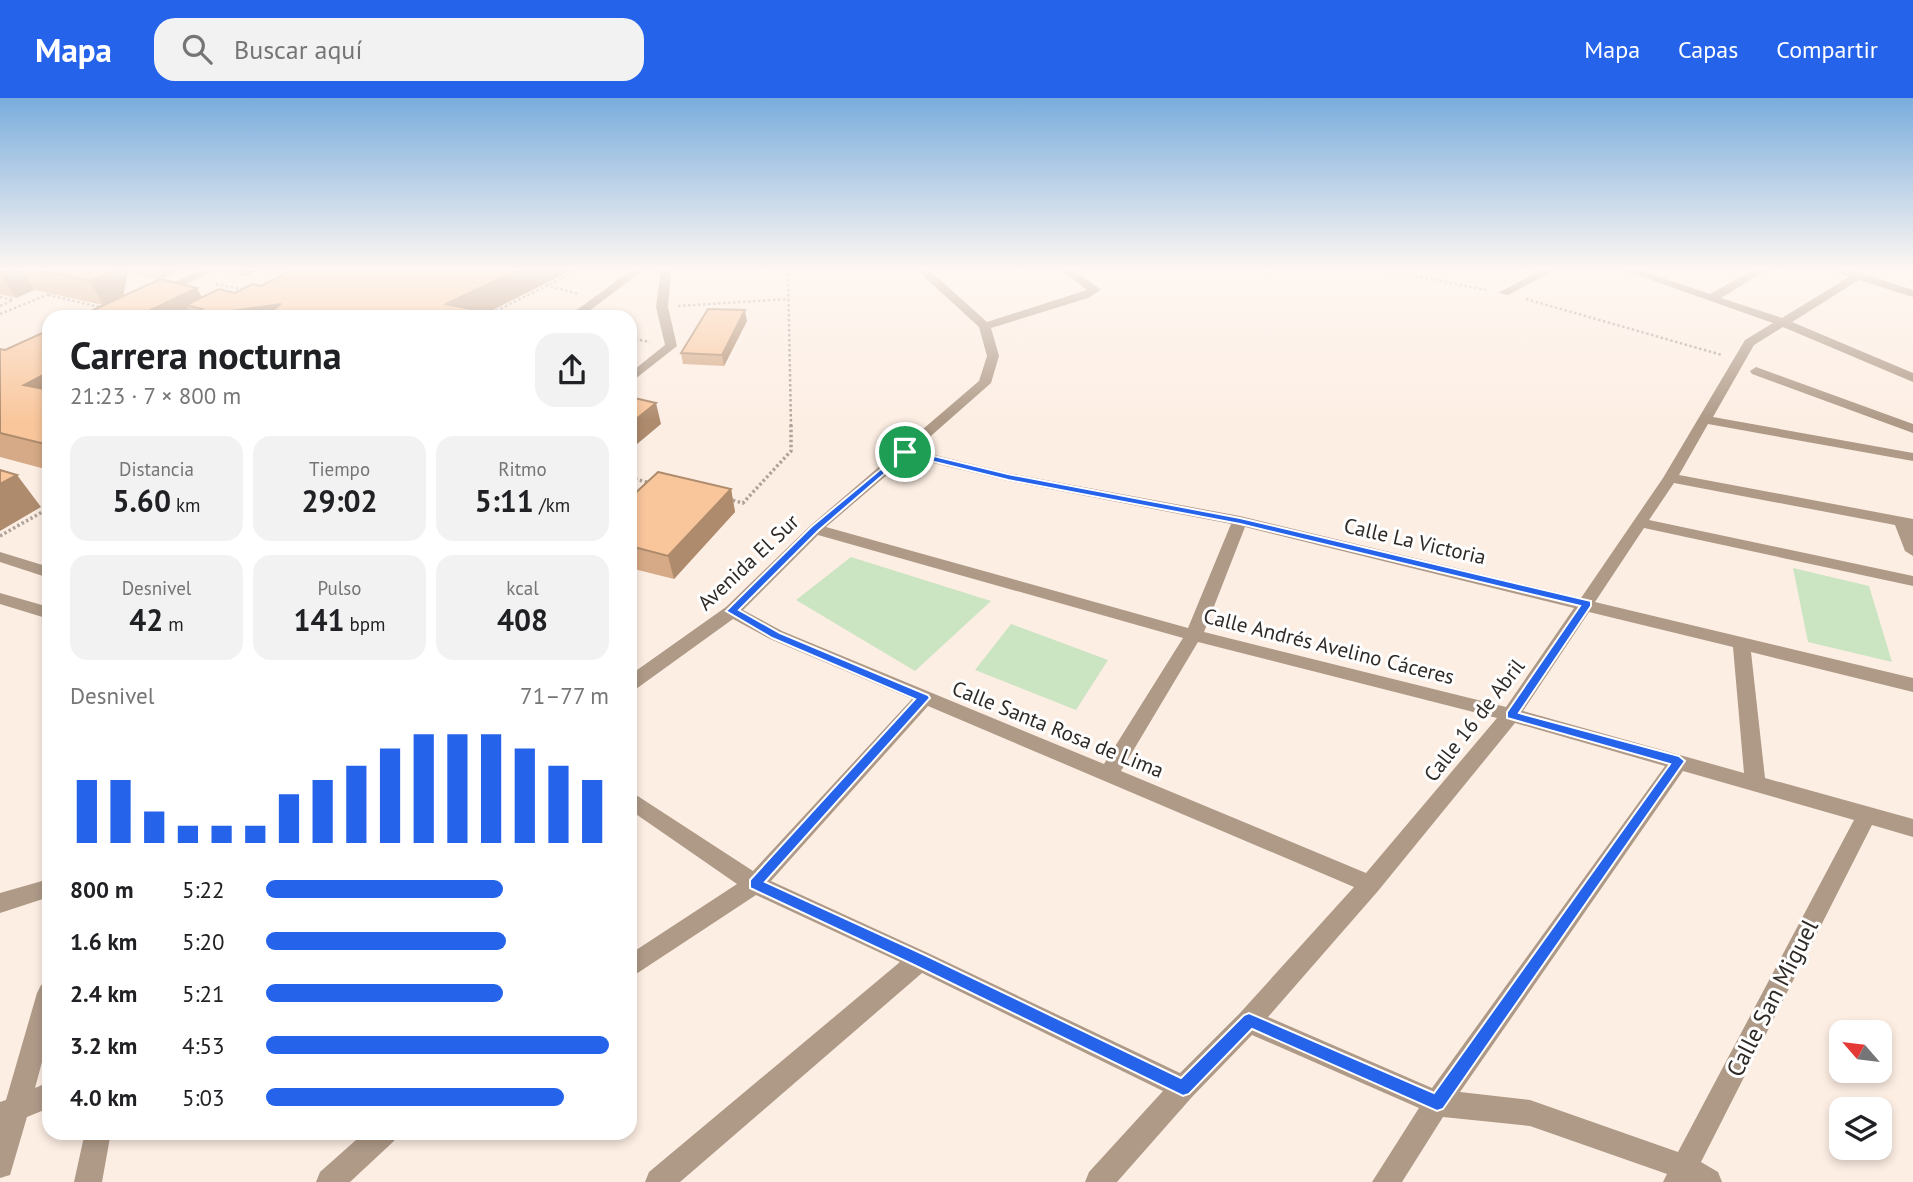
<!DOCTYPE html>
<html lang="es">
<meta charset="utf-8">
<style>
:root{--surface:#fff;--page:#f2f2f2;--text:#202124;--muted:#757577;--accent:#2563eb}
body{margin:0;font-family:"PT Sans",sans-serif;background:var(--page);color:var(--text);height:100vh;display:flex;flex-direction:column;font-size:26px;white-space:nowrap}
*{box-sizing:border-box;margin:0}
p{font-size:23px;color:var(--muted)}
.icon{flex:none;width:38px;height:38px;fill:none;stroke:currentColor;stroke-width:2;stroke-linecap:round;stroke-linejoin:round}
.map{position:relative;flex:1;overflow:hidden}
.side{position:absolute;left:42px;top:212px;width:595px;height:830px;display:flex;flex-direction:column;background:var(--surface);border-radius:21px;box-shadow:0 4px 10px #0003}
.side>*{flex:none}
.needle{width:46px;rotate:298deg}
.buttons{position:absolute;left:1829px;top:922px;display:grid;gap:14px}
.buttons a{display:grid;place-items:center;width:63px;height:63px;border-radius:14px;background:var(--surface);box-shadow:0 4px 10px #0003;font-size:35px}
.pin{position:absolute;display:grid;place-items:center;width:60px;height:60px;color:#fff;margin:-30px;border:4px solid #fff;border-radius:50%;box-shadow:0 2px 7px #0007}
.round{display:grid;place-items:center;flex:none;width:74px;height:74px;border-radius:21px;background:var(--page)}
.overview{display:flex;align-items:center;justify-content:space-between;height:119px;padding:0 28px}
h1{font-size:38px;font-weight:600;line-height:52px}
.metrics{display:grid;grid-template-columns:repeat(3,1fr);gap:10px;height:119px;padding:7px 28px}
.metrics div{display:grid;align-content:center;border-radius:18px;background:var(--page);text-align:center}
.metrics b{font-size:30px;font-weight:600}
.metrics small{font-size:19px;font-weight:400}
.metrics p{font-size:19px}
.chart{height:196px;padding:14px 28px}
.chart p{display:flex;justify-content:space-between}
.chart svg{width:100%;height:126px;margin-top:7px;stroke:var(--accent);stroke-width:6}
ul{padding:0 28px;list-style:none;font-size:23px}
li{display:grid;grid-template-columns:112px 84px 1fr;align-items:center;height:52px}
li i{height:18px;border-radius:9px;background:var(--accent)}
header{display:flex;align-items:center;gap:42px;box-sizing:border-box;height:98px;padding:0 35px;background:var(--accent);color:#fff}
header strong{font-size:33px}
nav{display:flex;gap:38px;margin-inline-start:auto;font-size:24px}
.search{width:490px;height:63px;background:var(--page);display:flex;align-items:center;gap:18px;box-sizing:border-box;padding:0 24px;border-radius:21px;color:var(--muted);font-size:26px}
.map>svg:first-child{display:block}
.green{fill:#cbe4c2}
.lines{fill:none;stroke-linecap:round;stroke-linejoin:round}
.path-far1{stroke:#aea39b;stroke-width:2.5;stroke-dasharray:2.5 2.5;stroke-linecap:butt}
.path{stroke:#aea39b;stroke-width:3.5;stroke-dasharray:2.5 2.5;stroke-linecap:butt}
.minor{fill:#af9a88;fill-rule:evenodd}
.wall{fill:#d6aa86}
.shaded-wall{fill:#ae8b6d}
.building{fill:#f9c69c;stroke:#ae8b6d;stroke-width:2}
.route{fill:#2563eb;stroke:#fff;stroke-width:2;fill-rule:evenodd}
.labels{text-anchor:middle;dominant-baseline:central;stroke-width:6;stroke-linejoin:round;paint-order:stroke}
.street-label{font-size:21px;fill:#302a26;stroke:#fefefe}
.near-street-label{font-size:24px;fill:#302a26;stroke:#fefefe}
</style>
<header>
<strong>Mapa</strong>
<div class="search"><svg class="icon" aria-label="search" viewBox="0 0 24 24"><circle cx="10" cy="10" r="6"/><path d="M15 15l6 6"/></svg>Buscar aquí</div>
<nav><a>Mapa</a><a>Capas</a><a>Compartir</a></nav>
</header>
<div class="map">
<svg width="1913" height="1084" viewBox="0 0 1913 1084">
<rect width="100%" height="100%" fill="#fdeee3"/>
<path class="green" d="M851 459 991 503 915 573 796 502Z
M1793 470 1869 488 1892 564 1808 544Z
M1011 526 1108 562 1076 612 975 572Z"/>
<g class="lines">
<path class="path-far1" d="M788 171 791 328
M1381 171 1486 192
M125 175 157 180
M216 186 248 192
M546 187 578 196
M48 197 104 210
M0 199 13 202 0 208
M1526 201 1722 257
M678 208 789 201
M496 213 580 171
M0 216 54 194
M630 240 650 244"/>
<path class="path" d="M630 380 651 385
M728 401 743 405 791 353V326
M0 438 49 410"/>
<path class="minor" d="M202 171H216L164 197 154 195Z
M633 171H645L581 219H567Z
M661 171H671L668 209 677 248 630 285V275L665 247 656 209Z
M916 171H928L987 224 1087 192 1060 171H1073L1101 192 1088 200 991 230 999 258 991 285 915 352 1008 375 1240 418 1581 500 1663 380 1745 242 1773 225 1620 171H1636L1710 196 1755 171H1768L1721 200 1782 220 1849 179 1832 171H1849L1913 192V199L1859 182 1792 224 1913 275V284L1783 229 1754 247 1713 319 1913 355V363L1708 326 1679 377 1913 421V458L1905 453 1895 427 1674 385 1649 422 1913 478V488L1644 430 1595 504 1913 580V594L1751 554 1765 680 1913 721V739L1872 727 1701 1064 1718 1074 1722 1084H1663L1667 1076 1530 1028 1443 1019 1402 1084H1372L1419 1010 1252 937 1192 999 1117 1084H1085L1089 1074 1163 993 922 875 680 1084H645L649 1074 900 864 756 797 630 880V856L737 786 630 712V693L753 773 912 601 770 541 733 521 636 591 630 593V577L726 509 810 428 979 283 987 258 979 229ZM908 359 1008 383 1231 426 1188 530 826 429ZM1245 429 1574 510 1506 609 1204 534ZM818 437 1183 540 1104 666 782 533 743 512ZM1589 514 1733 549 1744 675 1523 613ZM1198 544 1497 620 1366 775 1121 673ZM928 608 1354 789 1240 915 1180 975 928 855 771 783ZM1515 625 1665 668 1432 990 1268 919 1378 793ZM1683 673 1854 722 1678 1054 1530 1002 1460 994Z
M1543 171H1557L1508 197 1498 195Z
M1756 269 1913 326V335L1752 276 1750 273Z
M0 454 49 469V480L0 464Z
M0 495 49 509V521L0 506Z
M49 781V799L0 815V795Z
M49 884V938L35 990 49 984V1010L27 1019 10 1077 0 1080V1004L6 1002 37 895 41 887Z
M85 1034H111L102 1084H74Z
M365 1034H398L394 1043 350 1084H316L320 1074Z"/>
</g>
<path class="wall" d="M0 171H182L163 180 128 174 123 198 202 199 235 195 261 188 574 171 488 214 512 219H78L103 207 34 192 16 200 0 196Z
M217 171H261L246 178 218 173Z
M747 223 724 268 683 266 681 255Z
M49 232V372L0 359V251L5 252Z
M731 391 735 414 674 481 630 470V400Z"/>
<path class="shaded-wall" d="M10 171H21L34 192 16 200 0 175Z
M110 171H127L128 174 123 199 104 208 90 183Z
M158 171H182L163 180Z
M243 171H261L246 178Z
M520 171H574L479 219 446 206Z
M197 190 211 216 281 206 287 219H197L196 218 202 211 186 207 192 219H136Z
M745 212 747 223 724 268 722 257Z
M632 246 637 266 630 271V247Z
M49 274V312L24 287Z
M656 305 661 326 630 352V326Z
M17 377 41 409 0 433V386Z
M731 391 735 414 674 481 668 458Z"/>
<path class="building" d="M0 171H10L0 175Z
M35 171H110L109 175 90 183Z
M294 171H520L446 206 512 219H263L281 206 196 218 195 214 202 211 186 207 219 191 235 195 252 186 261 188Z
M160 181 197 190 136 219H78Z
M708 211 745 212 722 257 681 255Z
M49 232V274L24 287 49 292V347L0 335V251L5 252Z
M630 299 656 305 630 326Z
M0 372 17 377 0 386Z
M658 374 731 391 668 458 630 448V400Z"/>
<linearGradient id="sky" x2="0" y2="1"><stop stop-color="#7aaddd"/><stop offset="0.53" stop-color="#fef7f2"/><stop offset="1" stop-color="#fef7f2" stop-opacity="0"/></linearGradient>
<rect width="1913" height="323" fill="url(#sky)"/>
<path class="route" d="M905 351 1008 376 1240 420 1591 503V508L1519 615 1679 658 1685 663 1443 1011 1437 1013 1252 931 1189 996 1183 998 914 867 750 790V782L915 601 772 540 726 513 811 429ZM906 357 1008 382 1240 426 1580 508 1507 614V620L1670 666 1434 995 1249 915 1244 917 1181 980 925 857 765 784 930 600 928 597 780 535 739 512 818 433Z"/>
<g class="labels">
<g class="street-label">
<text transform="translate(1415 443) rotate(13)">Calle La Victoria</text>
<text transform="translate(748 464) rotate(-43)">Avenida El Sur</text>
<text transform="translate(1329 548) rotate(14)">Calle Andrés Avelino Cáceres</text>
<text transform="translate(1474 622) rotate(-52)">Calle 16 de Abril</text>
<text transform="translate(1058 631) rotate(22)">Calle Santa Rosa de Lima</text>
</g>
<g class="near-street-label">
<text transform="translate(1772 900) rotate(-63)">Calle San Miguel</text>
</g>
</g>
</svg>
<div class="buttons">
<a><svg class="needle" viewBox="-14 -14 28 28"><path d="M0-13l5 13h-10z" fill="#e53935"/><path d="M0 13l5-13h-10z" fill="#757577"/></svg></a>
<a><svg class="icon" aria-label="layers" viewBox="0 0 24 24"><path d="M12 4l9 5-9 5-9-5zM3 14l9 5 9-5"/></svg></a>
</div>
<div class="pin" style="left:905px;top:354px;background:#1e9e55"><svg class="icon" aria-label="arrive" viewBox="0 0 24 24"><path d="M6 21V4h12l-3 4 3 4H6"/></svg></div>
<section class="side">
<div class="overview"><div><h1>Carrera nocturna</h1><p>21:23 · 7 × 800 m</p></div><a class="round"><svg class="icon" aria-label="share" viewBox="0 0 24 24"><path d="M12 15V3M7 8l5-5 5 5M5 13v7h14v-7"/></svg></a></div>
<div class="metrics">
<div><p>Distancia</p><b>5.60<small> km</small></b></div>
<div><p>Tiempo</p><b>29:02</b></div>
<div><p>Ritmo</p><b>5:11<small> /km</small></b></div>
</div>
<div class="metrics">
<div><p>Desnivel</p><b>42<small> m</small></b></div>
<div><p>Pulso</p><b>141<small> bpm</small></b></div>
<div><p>kcal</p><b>408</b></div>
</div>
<div class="chart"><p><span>Desnivel</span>71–77 m</p>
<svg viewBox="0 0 160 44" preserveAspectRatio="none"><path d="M5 44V22M15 44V22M25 44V33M35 44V38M45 44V38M55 44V38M65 44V27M75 44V22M85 44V17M95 44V11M105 44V6M115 44V6M125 44V6M135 44V11M145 44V17M155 44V22"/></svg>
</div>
<ul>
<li><b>800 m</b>5:22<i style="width:69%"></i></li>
<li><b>1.6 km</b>5:20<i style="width:70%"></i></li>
<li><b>2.4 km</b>5:21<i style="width:69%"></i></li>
<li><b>3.2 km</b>4:53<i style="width:100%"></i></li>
<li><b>4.0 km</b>5:03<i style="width:87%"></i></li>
</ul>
</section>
</div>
